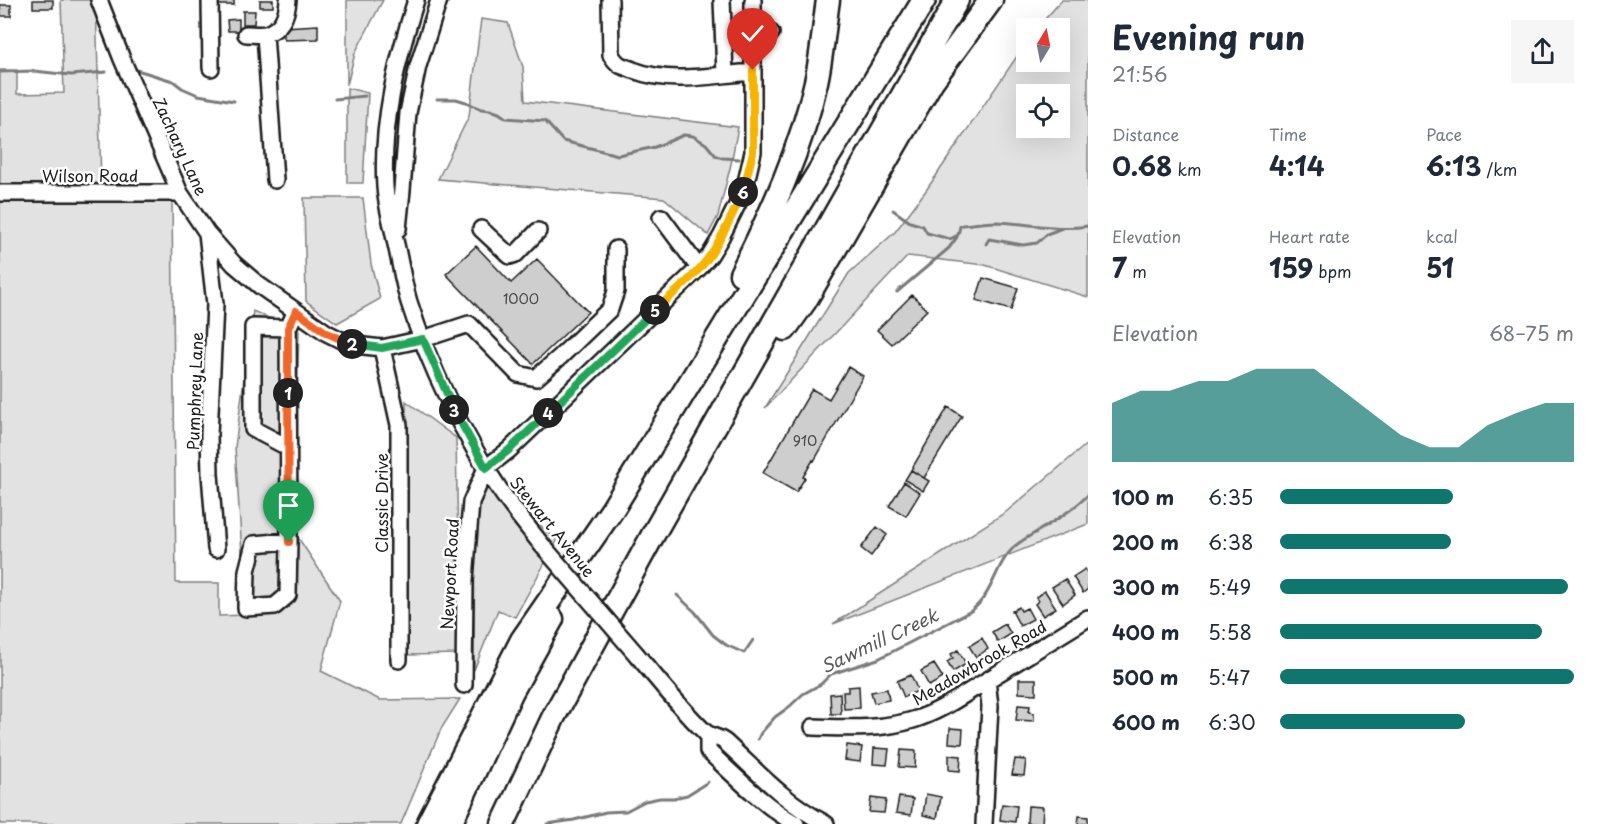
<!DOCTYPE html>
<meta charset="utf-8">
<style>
:root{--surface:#fff;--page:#f6f6f7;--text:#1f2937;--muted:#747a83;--accent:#0f766e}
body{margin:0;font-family:"Playpen Sans",sans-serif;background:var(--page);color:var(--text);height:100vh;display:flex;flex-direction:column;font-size:22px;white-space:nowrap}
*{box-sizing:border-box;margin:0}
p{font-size:20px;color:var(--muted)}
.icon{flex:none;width:33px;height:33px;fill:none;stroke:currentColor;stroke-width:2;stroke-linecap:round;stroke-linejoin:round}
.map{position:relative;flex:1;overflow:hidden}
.side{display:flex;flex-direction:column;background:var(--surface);width:510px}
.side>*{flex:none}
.needle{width:39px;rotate:10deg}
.controls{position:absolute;left:1016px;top:18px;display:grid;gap:12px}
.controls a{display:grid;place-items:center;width:54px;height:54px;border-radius:0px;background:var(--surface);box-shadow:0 6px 24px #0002;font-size:30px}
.pin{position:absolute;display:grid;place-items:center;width:51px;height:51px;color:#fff;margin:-62px -26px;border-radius:50% 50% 50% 0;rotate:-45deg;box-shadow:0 0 6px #0007}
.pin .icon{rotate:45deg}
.km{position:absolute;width:30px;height:30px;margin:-15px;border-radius:50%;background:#222;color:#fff;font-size:16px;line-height:30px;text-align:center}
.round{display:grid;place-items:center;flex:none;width:63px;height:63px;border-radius:0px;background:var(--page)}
.head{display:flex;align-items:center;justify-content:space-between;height:102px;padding:0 24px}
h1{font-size:33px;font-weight:700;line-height:45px}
.figures{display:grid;grid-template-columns:repeat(3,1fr);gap:9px;height:102px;padding:6px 24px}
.figures div{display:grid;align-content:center}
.figures b{font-size:26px;font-weight:700}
.figures small{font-size:16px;font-weight:400}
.figures p{font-size:16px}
.chart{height:168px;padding:12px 24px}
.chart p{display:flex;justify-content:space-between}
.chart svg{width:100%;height:108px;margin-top:6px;fill:var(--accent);opacity:.7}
ul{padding:0 24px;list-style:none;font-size:20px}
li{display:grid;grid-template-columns:96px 72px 1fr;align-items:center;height:45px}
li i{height:15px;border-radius:8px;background:var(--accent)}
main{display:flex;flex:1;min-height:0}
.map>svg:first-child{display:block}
.green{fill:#e2e2e2;stroke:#7f7f7f;stroke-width:1.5;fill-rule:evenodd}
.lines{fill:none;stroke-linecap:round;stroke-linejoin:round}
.stream{stroke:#7a7a7a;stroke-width:3}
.building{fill:#cecece;stroke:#1c1c1c;stroke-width:1.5}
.minor-casing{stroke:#1c1c1c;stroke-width:20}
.highway-casing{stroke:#1c1c1c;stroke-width:27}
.minor{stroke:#fff;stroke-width:15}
.highway{stroke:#fff;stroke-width:22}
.minor-bridge-casing{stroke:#1c1c1c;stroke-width:20;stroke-linecap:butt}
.minor-bridge{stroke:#fff;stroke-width:15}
.split-1-casing{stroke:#fff;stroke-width:12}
.split-2-casing{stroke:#fff;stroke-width:12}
.split-3-casing{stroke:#fff;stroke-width:12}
.split-4-casing{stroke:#fff;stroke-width:12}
.split-5-casing{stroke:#fff;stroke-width:12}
.split-6-casing{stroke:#fff;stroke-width:12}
.split-7-casing{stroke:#fff;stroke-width:12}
.split-1{stroke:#f0652b;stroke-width:8}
.split-2{stroke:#f0652b;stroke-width:8}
.split-3{stroke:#22a559;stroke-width:8}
.split-4{stroke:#22a559;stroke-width:8}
.split-5{stroke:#22a559;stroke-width:8}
.split-6{stroke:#f5b400;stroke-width:8}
.split-7{stroke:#f5b400;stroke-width:8}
.labels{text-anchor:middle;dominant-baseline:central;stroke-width:5;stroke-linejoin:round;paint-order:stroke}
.number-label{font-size:14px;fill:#484848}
.street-label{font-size:16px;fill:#1c1c1c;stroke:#fff}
.water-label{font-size:18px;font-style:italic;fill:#5a5a5a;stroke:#fff}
</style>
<main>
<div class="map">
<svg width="1088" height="824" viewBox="0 0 1088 824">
<rect width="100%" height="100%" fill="#fff"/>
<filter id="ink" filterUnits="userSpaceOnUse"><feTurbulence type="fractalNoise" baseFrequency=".0167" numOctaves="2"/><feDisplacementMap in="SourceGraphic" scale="12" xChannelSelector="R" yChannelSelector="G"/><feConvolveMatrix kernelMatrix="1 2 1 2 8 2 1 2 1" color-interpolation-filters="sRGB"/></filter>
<g filter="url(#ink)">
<path class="green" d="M61 0H96L101 183 0 185V70H17V94L64 93Z
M347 0H383L355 53 347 85Z
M1062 0H1088V297L985 265 908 256 765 408 849 273 895 232 927 189 1026 43V62H1059V28H1037ZM1026 94H1059V128H1026Z
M481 19 508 23 523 67 525 101 738 127 731 164 718 216 708 235 664 198 438 179 469 116Z
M347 88 368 93 363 183H347Z
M304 198H363L371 264 380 299 337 323 306 301Z
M172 199 176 583H219V616L246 615 235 447 253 311 299 331 293 530 340 601 321 671 380 700 460 699 441 729 401 824H0V200Z
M406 401 456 438 460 654 406 655Z
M1088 443V524L833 624 1006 512Z
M475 464 557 541 515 617 498 610 474 670Z"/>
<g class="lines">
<path class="stream" d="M137 70 173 81 182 88 198 95 234 101
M0 72 34 71 71 75 106 72
M335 99 365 96
M437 99H456L466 102 481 109 490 110 499 113 506 118 545 121 563 141 618 155 655 147 684 135 693 136 706 144 716 156 723 158 739 159
M893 210 910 222 923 226 927 233 950 239 958 235 960 226 963 225C974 224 985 222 996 222 1026 223 1058 231 1088 226
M986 244 989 239 1023 245 1037 243 1047 234 1062 228
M897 292 949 248 957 237
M677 595 695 612 713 635 726 645 744 653 753 640
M758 739 761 733 775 717 789 707 803 694 821 684 831 674 878 659 971 611C995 592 994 566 1015 546 1021 541 1028 537 1035 533 1053 522 1073 510 1088 495
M547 824 574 820 606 812 626 811 645 801 660 798H674L687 795 708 782"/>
</g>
<path class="building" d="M33 0H53V8H33Z
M216 0H234V5H216Z
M260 0H273V7H260Z
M0 5H11V16H1Z
M243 11H255L254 24H243Z
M239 19V31H228L227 20Z
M318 25V39L284 40V27Z
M476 246 511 283 537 259 588 312 533 364 446 274Z
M983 278 1018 288 1011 310 976 300Z
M912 295 927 310 892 344 877 330Z
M848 367 863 376 814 461 813 460 803 477 805 478 796 492 763 473 812 389 829 399Z
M948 407 962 416 924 478 911 470Z
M911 470 929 481 923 491 905 480Z
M904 482 920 493 906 516 889 506Z
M877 527 887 535 871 556 861 548Z
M1085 569 1088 573V589L1083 593 1073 577Z
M1065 579 1075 595 1063 604 1052 587Z
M1045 591 1056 608 1043 616 1035 604 1038 601 1036 597Z
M1019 607 1021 611 1027 608 1033 619 1020 626 1012 611Z
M1005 624 1011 634 998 642 992 632Z
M982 638 988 649 976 657 969 646Z
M958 650 966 664 953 672 947 662 953 658 951 654Z
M934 664 943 678 929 686 921 671Z
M911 675 918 691 904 697 897 681Z
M1019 679H1036V694L1019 693Z
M859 686 860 708 844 709 843 692H848V687Z
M887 689 889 700 874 703 871 692Z
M840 693 841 714H831L830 694Z
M1018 705 1030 706 1029 712 1034 713V721L1016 720Z
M950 728 963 729 962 744 949 743Z
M847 745 862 747 860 762 845 760Z
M874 748 889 749 887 765 873 764Z
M901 750 916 751 915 768 899 767Z
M949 755 961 756 960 771 949 770Z
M1015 759 1026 760 1024 776 1012 775Z
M926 794 941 797 937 818 923 815Z
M899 797 913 799 911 815 896 813Z
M871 798 886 800 884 813 869 812Z
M1002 804 1017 806 1015 822 1000 820Z
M1028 806 1043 807 1042 824 1027 823Z
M1079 816 1088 817V824H1078Z"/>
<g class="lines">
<g class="minor-casing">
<path id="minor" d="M99 0 122 59 180 193 207 233 234 264 260 286 327 333 341 340 355 345 382 348 423 339 469 324 518 374 536 378 560 357 610 309 616 291V249
M210 0 211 68
M416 0C397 60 381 123 385 187 386 204 392 223 395 240 400 261 403 282 409 302 429 366 463 435 500 490 512 508 527 526 541 544
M610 0 611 55C613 58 617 63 620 65 624 67 629 68 633 70 672 85 712 75 753 72
M722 0 725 74
M753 33H771
M246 34C252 34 260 35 266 34 282 28 287 16 288 0
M265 34 275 180
M0 193H180
M661 217 699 268
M398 229 402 190 408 113 418 66 439 0
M481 229 510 256 516 254 538 231
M207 233 215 304 209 435 210 474 216 549
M288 328 253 327V429L289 448
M382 348 399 425V660
M486 468 509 450 699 268 710 255 721 237 744 191 753 152V0
M289 541 254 544 247 571 246 608 275 606 288 595 289 541 288 328 296 311
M637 655C659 681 680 708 705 732 711 737 719 737 725 742 760 774 783 801 826 824
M464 685 465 580 471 502 486 468
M813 727C846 728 881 730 913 720 940 712 963 695 986 681 1020 660 1054 639 1088 618
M708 734V751C736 777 763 805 796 824
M984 824 990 706 987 680"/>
</g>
<g class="highway-casing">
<path id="highway" d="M741 274C772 212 801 149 816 82 822 55 824 27 828 0
M785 329 805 301 932 81 991 0
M428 824 522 640 612 510 924 0
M450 824 511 693 552 619
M503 824 554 716 654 533 957 0"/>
</g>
<use href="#minor" class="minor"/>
<use href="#highway" class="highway"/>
<g class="minor-bridge-casing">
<path id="minor-bridge" d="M541 544 637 655"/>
</g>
<use href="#minor-bridge" class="minor-bridge"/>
</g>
</g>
<g class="lines" filter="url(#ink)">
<g class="split-1-casing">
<path id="split-1" d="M288 393 289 542"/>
</g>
<g class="split-2-casing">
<path id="split-2" d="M288 393V328L296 311 327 333 352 344"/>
</g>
<g class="split-3-casing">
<path id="split-3" d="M352 344 382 348 423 339 454 410"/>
</g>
<g class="split-4-casing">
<path id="split-4" d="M454 410 486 468 509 450 548 413"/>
</g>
<g class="split-5-casing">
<path id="split-5" d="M548 413 655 310"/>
</g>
<g class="split-6-casing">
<path id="split-6" d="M655 310C674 293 697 275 711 254 724 235 733 213 743 192"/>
</g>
<g class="split-7-casing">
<path id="split-7" d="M743 192 753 152V70"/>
</g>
<use href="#split-1" class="split-1"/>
<use href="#split-2" class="split-2"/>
<use href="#split-3" class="split-3"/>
<use href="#split-4" class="split-4"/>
<use href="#split-5" class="split-5"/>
<use href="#split-6" class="split-6"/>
<use href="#split-7" class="split-7"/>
</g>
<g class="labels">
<g class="number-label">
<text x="521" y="298">1000</text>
<text x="805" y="440">910</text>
</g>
<g class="street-label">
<text transform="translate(181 146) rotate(65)">Zachary Lane</text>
<text x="90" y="175">Wilson Road</text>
<text transform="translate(194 391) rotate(-88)">Pumphrey Lane</text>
<text transform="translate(381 503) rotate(-90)">Classic Drive</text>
<text transform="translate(553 526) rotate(51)">Stewart Avenue</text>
<text transform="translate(449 574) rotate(-87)">Newport Road</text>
<text transform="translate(979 662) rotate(-30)">Meadowbrook Road</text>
</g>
<g class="water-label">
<text transform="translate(879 640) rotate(-25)">Sawmill Creek</text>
</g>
</g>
</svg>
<div class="controls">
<a><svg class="needle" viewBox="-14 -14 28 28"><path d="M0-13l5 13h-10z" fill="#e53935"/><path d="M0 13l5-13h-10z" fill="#747a83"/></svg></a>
<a><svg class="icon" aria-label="locate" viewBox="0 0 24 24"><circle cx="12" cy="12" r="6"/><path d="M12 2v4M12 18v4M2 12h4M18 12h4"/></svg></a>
</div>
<div class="pin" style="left:289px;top:542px;background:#1e9e55"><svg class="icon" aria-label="arrive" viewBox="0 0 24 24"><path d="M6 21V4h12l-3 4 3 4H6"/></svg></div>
<div class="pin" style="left:753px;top:70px;background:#d93025"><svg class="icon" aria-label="check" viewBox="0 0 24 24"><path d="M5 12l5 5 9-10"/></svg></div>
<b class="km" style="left:288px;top:393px">1</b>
<b class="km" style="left:352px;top:344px">2</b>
<b class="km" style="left:454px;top:410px">3</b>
<b class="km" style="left:548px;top:413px">4</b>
<b class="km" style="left:655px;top:310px">5</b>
<b class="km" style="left:743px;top:192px">6</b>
</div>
<section class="side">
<div class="head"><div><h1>Evening run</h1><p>21:56</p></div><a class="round"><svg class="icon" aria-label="share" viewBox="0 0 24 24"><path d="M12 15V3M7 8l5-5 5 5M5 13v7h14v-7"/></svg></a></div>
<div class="figures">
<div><p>Distance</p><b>0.68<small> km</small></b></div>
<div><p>Time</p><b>4:14</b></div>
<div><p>Pace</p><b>6:13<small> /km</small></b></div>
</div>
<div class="figures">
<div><p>Elevation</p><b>7<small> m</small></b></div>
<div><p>Heart rate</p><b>159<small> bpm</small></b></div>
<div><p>kcal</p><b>51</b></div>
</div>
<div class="chart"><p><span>Elevation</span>68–75 m</p>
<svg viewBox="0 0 160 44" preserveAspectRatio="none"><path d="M0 44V20L10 15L20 15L30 11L40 11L50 6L60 6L70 6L80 15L90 24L100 33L110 38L120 38L130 29L140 24L150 20L160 20V44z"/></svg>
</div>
<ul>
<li><b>100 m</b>6:35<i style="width:59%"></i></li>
<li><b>200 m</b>6:38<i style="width:58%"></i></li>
<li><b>300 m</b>5:49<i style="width:98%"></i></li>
<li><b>400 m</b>5:58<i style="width:89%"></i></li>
<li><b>500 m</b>5:47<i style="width:100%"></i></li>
<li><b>600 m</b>6:30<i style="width:63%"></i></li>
</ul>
</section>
</main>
